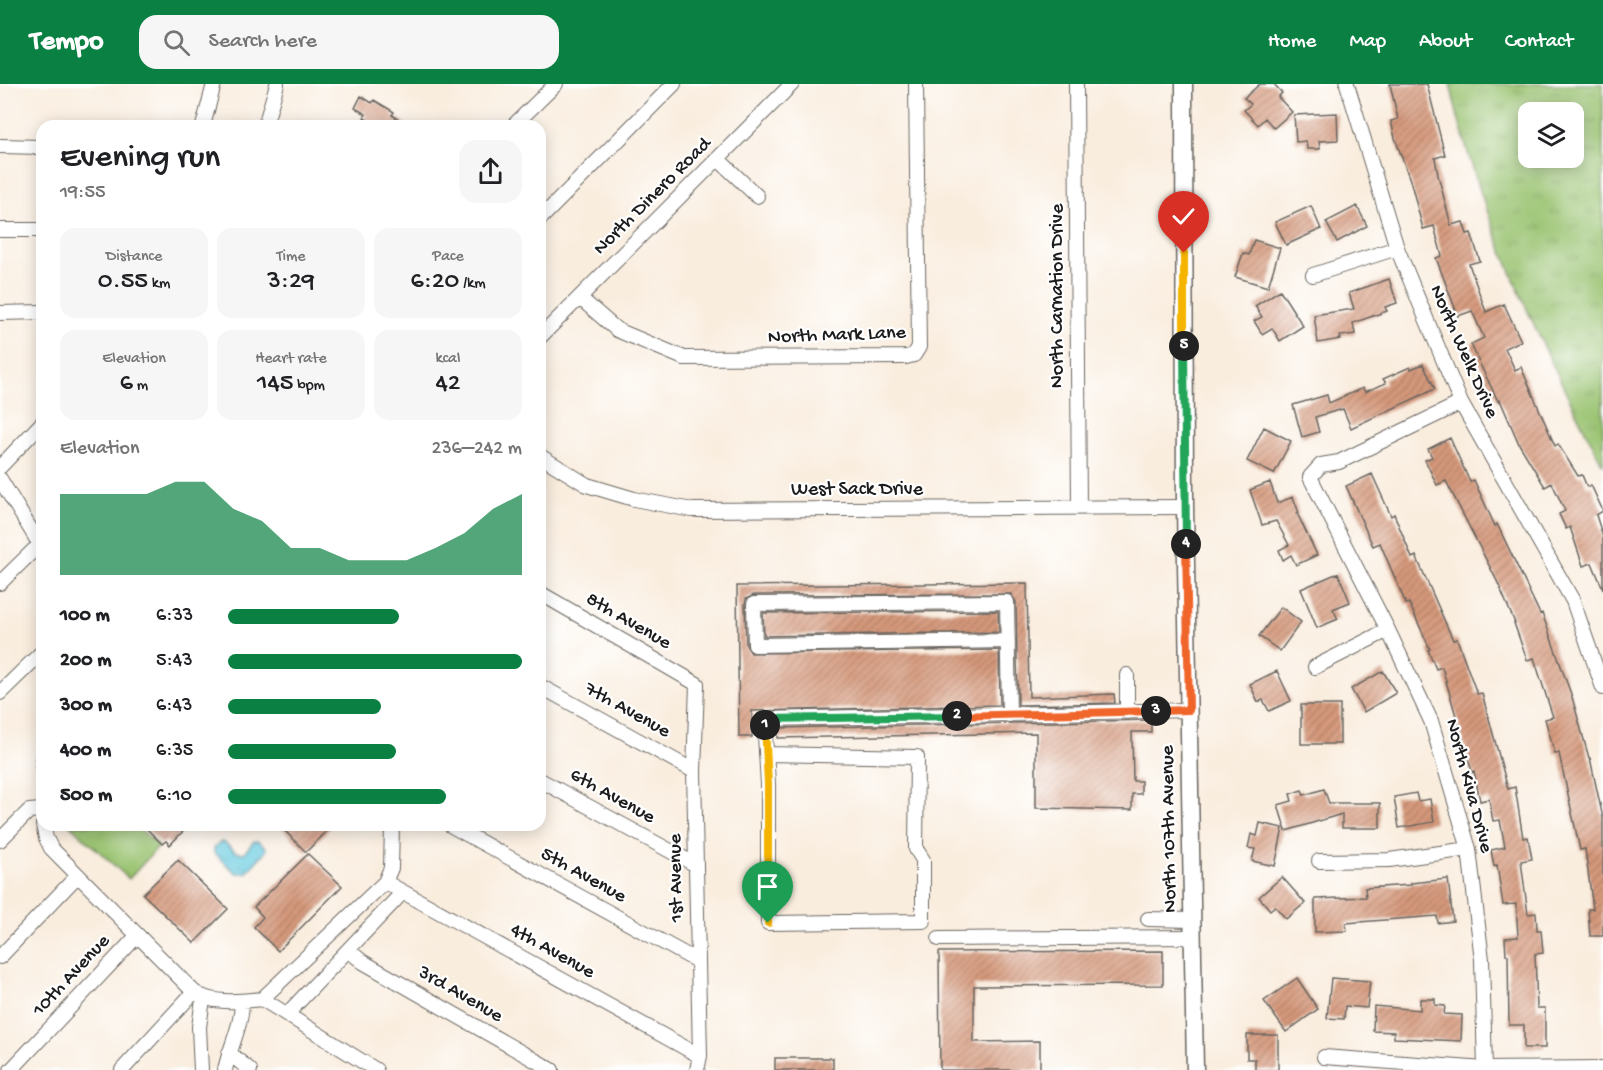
<!DOCTYPE html>
<meta charset="utf-8">
<style>
:root{--surface:#fff;--page:#f6f6f6;--text:#202124;--muted:#757577;--accent:#0b8043}
body{margin:0;font-family:"Gochi Hand",sans-serif;background:var(--page);color:var(--text);height:100vh;display:flex;flex-direction:column;font-size:22px;white-space:nowrap}
*{box-sizing:border-box;margin:0}
p{font-size:20px;color:var(--muted)}
.icon{flex:none;width:33px;height:33px;fill:none;stroke:currentColor;stroke-width:2;stroke-linecap:round;stroke-linejoin:round}
.map{position:relative;flex:1;overflow:hidden}
.side{position:absolute;left:36px;top:36px;width:510px;height:711px;display:flex;flex-direction:column;background:var(--surface);border-radius:18px;box-shadow:0 3px 15px #0003}
.side>*{flex:none}
.buttons{position:absolute;left:1518px;top:18px;display:grid;gap:12px}
.buttons a{display:grid;place-items:center;width:66px;height:66px;border-radius:12px;background:var(--surface);box-shadow:0 3px 15px #0003;font-size:30px}
.pin{position:absolute;display:grid;place-items:center;width:51px;height:51px;color:#fff;margin:-62px -26px;border-radius:50% 50% 50% 0;rotate:-45deg;box-shadow:0 0 6px #0007}
.pin .icon{rotate:45deg}
.km{position:absolute;width:30px;height:30px;margin:-15px;border-radius:50%;background:#222;color:#fff;font-size:16px;line-height:30px;text-align:center}
.round{display:grid;place-items:center;flex:none;width:63px;height:63px;border-radius:18px;background:var(--page)}
.overview{display:flex;align-items:center;justify-content:space-between;height:102px;padding:0 24px}
h1{font-size:33px;font-weight:600;line-height:45px}
.stats{display:grid;grid-template-columns:repeat(3,1fr);gap:9px;height:102px;padding:6px 24px}
.stats div{display:grid;align-content:center;border-radius:15px;background:var(--page);text-align:center}
.stats b{font-size:26px;font-weight:600}
.stats small{font-size:16px;font-weight:400}
.stats p{font-size:16px}
.chart{height:168px;padding:12px 24px}
.chart p{display:flex;justify-content:space-between}
.chart svg{width:100%;height:108px;margin-top:6px;fill:var(--accent);opacity:.7}
ul{padding:0 24px;list-style:none;font-size:20px}
li{display:grid;grid-template-columns:96px 72px 1fr;align-items:center;height:45px}
li i{height:15px;border-radius:8px;background:var(--accent)}
header{display:flex;align-items:center;gap:36px;box-sizing:border-box;height:84px;padding:0 30px;background:var(--accent);color:#fff}
header strong{font-size:28px}
nav{display:flex;gap:33px;margin-inline-start:auto;font-size:21px}
.search{width:420px;height:54px;background:var(--page);display:flex;align-items:center;gap:15px;box-sizing:border-box;padding:0 21px;border-radius:18px;color:var(--muted);font-size:22px}
.map>svg:first-child{display:block}
.grass{fill:url(#grass-tufts);stroke:#5a6f46;stroke-width:1.5;fill-rule:evenodd}
.pitch{fill:#99c26f;stroke:#5a6f46;stroke-width:1.5}
.water{fill:url(#water-ripples);stroke:#3e727d;stroke-width:1.5}
.building{fill:url(#building-hatch)}
.lines{fill:none;stroke-linecap:round;stroke-linejoin:round}
.minor-casing{stroke:#696560;stroke-width:16}
.major-casing{stroke:#696560;stroke-width:19}
.minor{stroke:#fff;stroke-width:14}
.major{stroke:#fff;stroke-width:16}
.split-1-casing{stroke:#fff;stroke-width:12}
.split-2-casing{stroke:#fff;stroke-width:12}
.split-3-casing{stroke:#fff;stroke-width:12}
.split-4-casing{stroke:#fff;stroke-width:12}
.split-5-casing{stroke:#fff;stroke-width:12}
.split-6-casing{stroke:#fff;stroke-width:12}
.split-1{stroke:#f5b400;stroke-width:8}
.split-2{stroke:#22a559;stroke-width:8}
.split-3{stroke:#f0652b;stroke-width:8}
.split-4{stroke:#f0652b;stroke-width:8}
.split-5{stroke:#22a559;stroke-width:8}
.split-6{stroke:#f5b400;stroke-width:8}
.labels{text-anchor:middle;dominant-baseline:central;stroke-width:4.5;stroke-linejoin:round;paint-order:stroke}
.street-label{font-size:20px;fill:#1c1c1c;stroke:#fff}
</style>
<header>
<strong>Tempo</strong>
<div class="search"><svg class="icon" aria-label="search" viewBox="0 0 24 24"><circle cx="10" cy="10" r="6"/><path d="M15 15l6 6"/></svg>Search here</div>
<nav><a>Home</a><a>Map</a><a>About</a><a>Contact</a></nav>
</header>
<div class="map">
<svg width="1603" height="986" viewBox="0 0 1603 986">
<defs>
<pattern id="grass-tufts" width="24" height="20" patternUnits="userSpaceOnUse" patternTransform="scale(1.5)"><rect width="24" height="20" fill="#99c26f"/><path d="M3 7l-1-3M5 7V3M7 7l1-3M15 17l-1-3M17 17v-4M19 17l1-3" fill="none" stroke="#83a660"/></pattern>
<pattern id="water-ripples" width="26" height="14" patternUnits="userSpaceOnUse" patternTransform="scale(1.5)"><rect width="26" height="14" fill="#61c8de"/><path d="M2 4q2-2 4 0t4 0M15 11q2-2 4 0t4 0" fill="none" stroke="#54abbe"/></pattern>
<pattern id="building-hatch" width="6" height="6" patternUnits="userSpaceOnUse" patternTransform="scale(1.5)"><rect width="6" height="6" fill="#d6997b"/><path d="M-1 1l2-2M0 6l6-6M5 7l2-2" fill="none" stroke="#ad7c64"/></pattern>
</defs>
<rect width="100%" height="100%" fill="#fff"/>
<filter id="ink" filterUnits="userSpaceOnUse"><feTurbulence type="fractalNoise" baseFrequency=".0167" numOctaves="2"/><feDisplacementMap in="SourceGraphic" scale="12" xChannelSelector="R" yChannelSelector="G"/><feConvolveMatrix kernelMatrix="1 2 1 2 8 2 1 2 1" color-interpolation-filters="sRGB"/></filter>
<filter id="wash" filterUnits="userSpaceOnUse"><feTurbulence type="fractalNoise" baseFrequency=".008" numOctaves="4" result="noise"/><feDisplacementMap in="SourceGraphic" scale="24" xChannelSelector="R" yChannelSelector="G"/><feGaussianBlur stdDeviation="1.35" result="paint"/><feColorMatrix in="noise" values="0 0 0 0 0 0 0 0 0 0 0 0 0 0 0 0 0 1.4 0 .05"/><feComposite in="paint" operator="in"/></filter>
<g filter="url(#wash)">
<rect width="100%" height="100%" fill="#f9edde"/>
<path class="grass" d="M1450 0H1603V381C1540 260 1480 135 1450 0ZM1528 28H1574V74H1528Z"/>
<path class="pitch" d="M70 741H135L159 762 129 795Z"/>
<path class="water" d="M254 757H258L266 763V767L246 789H236L214 769V764L220 758H224L236 768 244 769Z"/>
<g id="blocks">
<path class="building" d="M1260 0H1274L1282 9 1278 13 1292 28 1274 44 1265 34 1258 41 1244 26 1251 20 1244 14Z
M1390 0H1427L1445 71 1435 74 1438 91 1451 141 1463 138 1467 150 1471 149 1480 177 1469 180 1486 228 1504 220 1521 257 1505 264 1515 286 1521 283 1555 362 1558 360 1578 392 1582 391 1587 403 1591 401 1603 427 1596 431 1603 453V505L1592 479 1583 482 1570 443 1566 445 1559 430 1565 427 1552 399 1545 403 1519 360 1500 316 1498 317 1478 276 1471 260 1484 254 1472 227 1458 232 1436 174 1442 172 1434 142 1423 145 1411 99 1395 54 1391 37 1398 35Z
M361 12 372 19 374 16 394 28 392 31 410 42H378L364 34 366 30 355 24Z
M1337 29 1338 56 1319 57 1320 65H1307L1306 57 1296 58 1294 31Z
M1311 122 1321 145 1286 161 1275 138Z
M1357 122 1367 142 1337 158 1326 138Z
M1254 156 1280 164 1268 203 1235 193 1243 169 1249 171Z
M1389 195 1397 219 1385 223 1387 227 1353 239 1355 250 1340 252 1341 255 1318 259 1314 231 1354 225 1349 209Z
M1280 206 1303 242 1280 257 1272 244 1262 250 1254 237 1262 233 1255 222Z
M1423 280 1435 305 1351 344 1343 325 1315 333 1319 348 1302 353 1293 321 1327 311 1329 319 1363 304 1365 308 1386 299 1383 295 1410 283 1411 285Z
M1264 343 1291 357 1274 390 1247 377Z
M1450 354 1470 398 1474 396 1495 442 1497 440 1540 530 1542 529 1572 613 1589 674H1590L1603 734V852H1590L1588 825H1593L1585 765 1580 766 1559 669 1555 670 1545 635 1553 633 1534 574 1527 576 1514 539H1515L1497 497 1446 397 1437 401 1425 376 1432 373 1428 365Z
M1372 390 1391 432 1394 430 1412 474 1416 472 1453 556 1457 555 1477 610 1482 609 1508 705 1515 703 1523 754 1528 753 1532 775 1521 777 1528 830 1536 829 1537 846H1541L1543 869 1535 870 1537 924H1545V964H1524V941H1509L1508 871H1506L1505 854 1518 853 1516 820 1503 821 1497 781 1494 782 1491 766 1505 763 1500 736 1493 737 1489 715 1480 717 1474 687 1472 688 1442 583 1436 585 1428 566 1430 565 1409 519 1406 520 1380 459 1373 462 1346 402Z
M1270 398 1277 419 1293 413 1299 429H1297L1317 471 1296 481 1291 471 1283 476 1279 466 1289 461 1276 437 1262 441 1250 406Z
M1338 489 1350 518 1333 525 1338 535 1317 544 1301 505Z
M1027 499 1029 613 1114 610 1115 619 1018 621 1016 518 1011 510 754 511 746 515 745 520 746 561 751 569 999 566 1000 621 752 627V653H739L737 502Z
M1281 523 1301 538 1280 567 1259 552Z
M998 527 999 548 764 552 763 529Z
M1277 587 1291 617 1269 627 1263 616 1258 618 1250 600Z
M1383 587 1396 609 1364 628 1351 605Z
M1301 621H1340V660H1301Z
M1151 636V648H1132L1133 697H1141V710H1132V726L1036 724V649L778 654V644Z
M1324 705 1329 719H1380V744H1342V730L1286 747 1278 721 1292 717 1290 710 1302 706 1304 711Z
M1416 709 1418 717 1430 715 1434 738 1399 744 1394 713Z
M1260 739 1283 744 1275 782 1252 777 1255 765 1248 764 1251 750 1257 752Z
M143 741H189L170 761 166 757 162 760Z
M279 741H333L306 768Z
M308 770 342 802 278 867 254 843 263 833 254 823Z
M178 776 228 825 194 859 143 810Z
M1282 793 1305 819 1286 835 1275 822 1270 826 1259 813Z
M1448 795 1453 837 1438 839 1437 832 1346 839 1347 847 1315 848V815L1366 813 1365 804 1411 801V799Z
M1163 867V901L974 902V958L1040 957V986H940L939 868Z
M1297 894 1318 925 1286 948 1264 917Z
M1331 894 1370 897 1367 924 1345 922 1344 935 1327 934Z
M1420 915H1435V921L1445 922 1444 930 1462 931 1461 957 1394 954V948L1373 947 1374 922 1420 926Z
M1247 951H1278V986H1255V975H1247Z
M775 974H833V986H775Z"/>
</g>
</g>
<g filter="url(#ink)">
<use href="#blocks" fill-opacity="0" stroke="#696560" stroke-width="1.5"/>
<g class="lines">
<g class="minor-casing">
<path id="minor" d="M1076 0 1079 424
M1347 0 1397 164 1461 319 1573 517 1603 604
M203 42 214 0
M265 42 277 0
M513 42 556 0
M0 62 42 63
M718 75 757 112
M540 135 674 0
M0 146H42
M1313 191 1397 164
M580 214 617 246 684 274 906 273 914 271 919 263 916 0
M0 229 42 228
M540 253 792 0
M1461 319 1339 378 1321 381 1310 393 1388 546 1431 637 1469 765 1482 876 1485 985
M540 372 587 401 634 415 692 426 1185 423
M0 383 42 339
M0 395 42 464
M0 499 42 458
M540 509 697 600 694 687 700 972 697 986
M1008 557 755 561 754 520 1007 518 1009 631
M1315 583 1388 546
M1127 591V628
M540 602 694 687
M0 609 42 568
M767 670 917 673 916 765 923 776V837L768 839V700L764 635 1189 626
M42 678V682
M540 696 696 781
M43 741 46 754 51 764 194 908C212 921 241 917 262 915L385 798 391 784 392 741
M450 741 697 877
M0 756 29 727 42 726
M1319 777 1389 776 1469 765
M385 798 700 972
M1148 835 1192 836
M939 855 1193 853
M349 867 363 878 552 986
M0 873 78 791
M262 915 376 986
M288 929 403 808
M229 969 250 986
M1324 973 1485 985 1603 984
M11 986 137 852
M122 986 194 908
M201 986 199 943 203 915
M225 986C230 962 242 942 242 917"/>
</g>
<g class="major-casing">
<path id="major" d="M1184 0 1185 423 1195 986"/>
</g>
<use href="#minor" class="minor"/>
<use href="#major" class="major"/>
</g>
</g>
<g class="lines" filter="url(#ink)">
<g class="split-1-casing">
<path id="split-1" d="M765 641 768 700V839"/>
</g>
<g class="split-2-casing">
<path id="split-2" d="M765 641 764 635 957 632"/>
</g>
<g class="split-3-casing">
<path id="split-3" d="M957 632 1156 627"/>
</g>
<g class="split-4-casing">
<path id="split-4" d="M1156 627 1189 626 1186 460"/>
</g>
<g class="split-5-casing">
<path id="split-5" d="M1184 262 1186 460"/>
</g>
<g class="split-6-casing">
<path id="split-6" d="M1184 169V262"/>
</g>
<use href="#split-1" class="split-1"/>
<use href="#split-2" class="split-2"/>
<use href="#split-3" class="split-3"/>
<use href="#split-4" class="split-4"/>
<use href="#split-5" class="split-5"/>
<use href="#split-6" class="split-6"/>
</g>
<g class="labels">
<g class="street-label">
<text transform="translate(653 113) rotate(-45)">North Dinero Road</text>
<text transform="translate(1058 212) rotate(-90)">North Carnation Drive</text>
<text transform="translate(837 252) rotate(-2)">North Mark Lane</text>
<text transform="translate(1463 268) rotate(66)">North Welk Drive</text>
<text x="857" y="406">West Sack Drive</text>
<text transform="translate(628 538) rotate(30)">8th Avenue</text>
<text transform="translate(627 627) rotate(29)">7th Avenue</text>
<text transform="translate(1468 702) rotate(75)">North Kiva Drive</text>
<text transform="translate(612 713) rotate(29)">6th Avenue</text>
<text transform="translate(1170 745) rotate(-91)">North 107th Avenue</text>
<text transform="translate(583 792) rotate(29)">5th Avenue</text>
<text transform="translate(677 794) rotate(-91)">1st Avenue</text>
<text transform="translate(552 868) rotate(29)">4th Avenue</text>
<text transform="translate(72 892) rotate(-47)">10th Avenue</text>
<text transform="translate(460 911) rotate(30)">3rd Avenue</text>
</g>
</g>
</svg>
<div class="buttons">
<a><svg class="icon" aria-label="layers" viewBox="0 0 24 24"><path d="M12 4l9 5-9 5-9-5zM3 14l9 5 9-5"/></svg></a>
</div>
<div class="pin" style="left:768px;top:839px;background:#1e9e55"><svg class="icon" aria-label="arrive" viewBox="0 0 24 24"><path d="M6 21V4h12l-3 4 3 4H6"/></svg></div>
<div class="pin" style="left:1184px;top:169px;background:#d93025"><svg class="icon" aria-label="check" viewBox="0 0 24 24"><path d="M5 12l5 5 9-10"/></svg></div>
<b class="km" style="left:765px;top:641px">1</b>
<b class="km" style="left:957px;top:632px">2</b>
<b class="km" style="left:1156px;top:627px">3</b>
<b class="km" style="left:1186px;top:460px">4</b>
<b class="km" style="left:1184px;top:262px">5</b>
<section class="side">
<div class="overview"><div><h1>Evening run</h1><p>19:55</p></div><a class="round"><svg class="icon" aria-label="share" viewBox="0 0 24 24"><path d="M12 15V3M7 8l5-5 5 5M5 13v7h14v-7"/></svg></a></div>
<div class="stats">
<div><p>Distance</p><b>0.55<small> km</small></b></div>
<div><p>Time</p><b>3:29</b></div>
<div><p>Pace</p><b>6:20<small> /km</small></b></div>
</div>
<div class="stats">
<div><p>Elevation</p><b>6<small> m</small></b></div>
<div><p>Heart rate</p><b>145<small> bpm</small></b></div>
<div><p>kcal</p><b>42</b></div>
</div>
<div class="chart"><p><span>Elevation</span>236–242 m</p>
<svg viewBox="0 0 160 44" preserveAspectRatio="none"><path d="M0 44V11L10 11L20 11L30 11L40 6L50 6L60 17L70 22L80 33L90 33L100 38L110 38L120 38L130 33L140 27L150 17L160 11V44z"/></svg>
</div>
<ul>
<li><b>100 m</b>6:33<i style="width:58%"></i></li>
<li><b>200 m</b>5:43<i style="width:100%"></i></li>
<li><b>300 m</b>6:43<i style="width:52%"></i></li>
<li><b>400 m</b>6:35<i style="width:57%"></i></li>
<li><b>500 m</b>6:10<i style="width:74%"></i></li>
</ul>
</section>
</div>
